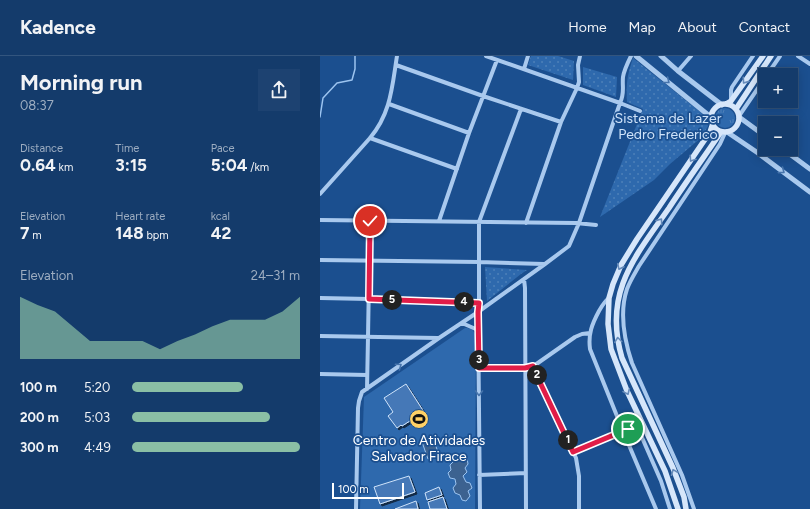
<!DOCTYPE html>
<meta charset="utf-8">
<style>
:root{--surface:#143b6b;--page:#1d4271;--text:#f1f3f6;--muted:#9dadc1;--line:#33557e;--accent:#8abfa5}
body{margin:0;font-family:Figtree,sans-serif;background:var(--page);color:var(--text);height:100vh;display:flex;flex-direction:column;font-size:15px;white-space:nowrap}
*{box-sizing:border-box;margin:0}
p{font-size:13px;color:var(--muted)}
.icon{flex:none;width:22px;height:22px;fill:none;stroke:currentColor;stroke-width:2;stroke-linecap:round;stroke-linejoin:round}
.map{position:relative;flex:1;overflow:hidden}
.side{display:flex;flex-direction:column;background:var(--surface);width:320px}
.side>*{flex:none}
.tools{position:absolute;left:438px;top:12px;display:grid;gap:8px}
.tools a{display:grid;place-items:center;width:40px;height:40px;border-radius:0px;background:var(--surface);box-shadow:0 2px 10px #0003,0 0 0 1px var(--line);font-size:20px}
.scale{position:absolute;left:12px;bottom:10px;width:72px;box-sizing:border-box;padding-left:4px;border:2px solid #fff;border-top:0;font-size:11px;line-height:14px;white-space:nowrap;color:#fff;-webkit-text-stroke:3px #1b4f8f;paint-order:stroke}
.pin{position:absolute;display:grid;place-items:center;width:34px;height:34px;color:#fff;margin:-17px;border:2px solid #fff;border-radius:50%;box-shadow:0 1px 4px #0007}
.km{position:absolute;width:20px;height:20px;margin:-10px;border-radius:50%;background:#222;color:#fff;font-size:11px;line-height:20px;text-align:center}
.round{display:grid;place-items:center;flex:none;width:42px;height:42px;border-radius:0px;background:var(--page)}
.summary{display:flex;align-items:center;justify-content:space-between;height:68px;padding:0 20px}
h1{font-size:22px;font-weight:700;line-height:30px}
.metrics{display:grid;grid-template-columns:repeat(3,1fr);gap:6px;height:68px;padding:4px 20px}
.metrics div{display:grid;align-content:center}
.metrics b{font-size:17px;font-weight:700}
.metrics small{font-size:11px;font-weight:400}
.metrics p{font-size:11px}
.chart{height:112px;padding:8px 20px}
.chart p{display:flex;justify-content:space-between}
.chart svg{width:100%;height:72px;margin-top:4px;fill:var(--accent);opacity:.7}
ul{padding:0 20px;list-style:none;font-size:13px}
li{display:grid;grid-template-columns:64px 48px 1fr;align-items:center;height:30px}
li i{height:10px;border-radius:5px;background:var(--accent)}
header{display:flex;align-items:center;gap:24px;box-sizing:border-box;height:56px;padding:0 20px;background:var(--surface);border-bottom:1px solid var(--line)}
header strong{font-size:19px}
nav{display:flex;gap:22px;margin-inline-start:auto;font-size:14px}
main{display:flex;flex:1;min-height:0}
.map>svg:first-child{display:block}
.grass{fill:url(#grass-tufts)}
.park{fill:url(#park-dots)}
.garden{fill:#2e69ad}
.water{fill:#3c6290;stroke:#9cc4f0}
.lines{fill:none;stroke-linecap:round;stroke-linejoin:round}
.stream{stroke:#9cc4f0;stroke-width:1.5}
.building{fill:#4478b7;stroke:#cfe3fa;filter:url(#shadow)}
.minor{stroke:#a9c9ee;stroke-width:4}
.tertiary{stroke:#a9c9ee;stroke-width:5}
.secondary{stroke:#d6e6fa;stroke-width:5.5}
.oneway{stroke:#4674ac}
.oneway2{stroke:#668bba}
.route-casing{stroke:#fff;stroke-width:8}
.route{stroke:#e11d48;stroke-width:5}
.labels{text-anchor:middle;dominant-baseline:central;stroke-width:3.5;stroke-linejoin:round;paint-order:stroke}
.park-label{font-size:14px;fill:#cfe3fa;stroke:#1b4f8f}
.poi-label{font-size:14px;fill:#fff;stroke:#1b4f8f}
</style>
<header>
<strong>Kadence</strong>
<nav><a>Home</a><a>Map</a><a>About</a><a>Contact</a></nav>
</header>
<main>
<section class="side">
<div class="summary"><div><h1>Morning run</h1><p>08:37</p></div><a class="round"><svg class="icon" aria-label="share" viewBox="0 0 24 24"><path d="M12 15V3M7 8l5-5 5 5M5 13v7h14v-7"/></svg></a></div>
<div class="metrics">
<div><p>Distance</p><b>0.64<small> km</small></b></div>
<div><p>Time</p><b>3:15</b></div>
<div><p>Pace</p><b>5:04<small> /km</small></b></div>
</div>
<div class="metrics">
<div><p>Elevation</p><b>7<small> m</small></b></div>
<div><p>Heart rate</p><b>148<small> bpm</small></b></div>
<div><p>kcal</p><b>42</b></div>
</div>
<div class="chart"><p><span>Elevation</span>24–31 m</p>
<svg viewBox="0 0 160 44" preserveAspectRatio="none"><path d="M0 44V6L10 11L20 15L30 24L40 33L50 33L60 33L70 33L80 38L90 33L100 29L110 24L120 20L130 20L140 20L150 15L160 6V44z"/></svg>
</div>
<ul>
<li><b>100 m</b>5:20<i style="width:66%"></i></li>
<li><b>200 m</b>5:03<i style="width:82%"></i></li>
<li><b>300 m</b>4:49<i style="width:100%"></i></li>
</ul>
</section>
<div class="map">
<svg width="490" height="453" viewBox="0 0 490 453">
<defs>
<pattern id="grass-tufts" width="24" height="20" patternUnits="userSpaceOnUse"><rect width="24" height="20" fill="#2e69ad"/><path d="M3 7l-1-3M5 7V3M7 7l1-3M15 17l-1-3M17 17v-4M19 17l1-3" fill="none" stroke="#4d80b9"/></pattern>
<pattern id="park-dots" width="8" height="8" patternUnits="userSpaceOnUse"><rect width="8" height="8" fill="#2e69ad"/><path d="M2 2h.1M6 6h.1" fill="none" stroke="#4d80b9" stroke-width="1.8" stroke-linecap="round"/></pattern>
<filter id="shadow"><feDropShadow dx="2" dy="2" stdDeviation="0" flood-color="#0009"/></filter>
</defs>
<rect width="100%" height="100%" fill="#1b4f8f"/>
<path class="grass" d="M395 62a10 10 0 1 1 20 0a10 10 0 1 1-20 0Z"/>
<path class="park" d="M211 0H238L254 5 253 24 208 9Z
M313 2 384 59 388 70 382 81 350 108 334 124 280 161 323 53 307 46C306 28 307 20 313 2Z
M263 11 297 21 296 41 263 29Z
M165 211 207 214 201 218 167 245Z"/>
<path class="garden" d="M145 272C152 272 153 274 156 280L155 453H40L44 341Z"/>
<path class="water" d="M113 382 119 399 108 403 102 386Z
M142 402H147L148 408 145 412 147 416 143 420 146 426 150 427 152 432 148 435 150 440 146 445 142 444 140 439 135 437 133 432 136 428 135 423 130 422 128 417 131 414 130 409 134 405H138Z"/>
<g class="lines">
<path class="stream" d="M0 61 3 42 17 27 32 24 35 13V0"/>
</g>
<path class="building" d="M86 328 104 356 82 370 81 369 77 372 68 360 73 356 64 342Z
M89 420 95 436 60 448 54 431Z
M119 431 122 439 107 444 105 437Z
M123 441 127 453H110L108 446Z
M96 445 98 453H75Z"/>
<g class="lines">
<path class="minor" d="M166 0 300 47 320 55
M478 0 490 8
M76 9 163 40 241 66
M204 13 208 0
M358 15 371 0
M447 19 460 0
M411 45V34L412 31 433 0
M69 48 149 77
M419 60 445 22
M50 82 137 113
M0 138 50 82C71 57 72 31 77 0
M0 164 256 167 276 169
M119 165 149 77 177 4
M206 167 241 66 257 32 259 26 258 9 260 0
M0 204 159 206 224 208
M204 223 205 232 206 453
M0 242 49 243 159 247
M289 242C284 246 282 250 279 255 272 268 268 278 270 293L303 375 336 453
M142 267 158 274
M0 280 118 282
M213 310 217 320 256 402 259 420V453
M159 312H205L215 309 255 281 262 278 270 277
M0 318 47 319
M47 333 48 281 50 165
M253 395 305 374C311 372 316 373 320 377L341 425 350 453
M159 419 206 417
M36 453 38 352 39 345 42 336 119 282 158 256 225 208 249 190 259 167 300 47C305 37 302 31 303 21 304 14 308 6 311 0
M160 453 158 256 159 247V166L201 53
M374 453 362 419 312 307C304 283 299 257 307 233 310 225 315 217 319 210L400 88 405 77"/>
<path class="tertiary" d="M316 0 387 58 390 63
M341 0 358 15 402 49
M419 61 445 80
M407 76 438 97 490 136
M463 93 490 113
M438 97 445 88"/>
<path class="secondary" d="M391 62a14 14 0 1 1 28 0a14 14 0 1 1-28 0Z
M406 48 411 45 443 0
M416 53 451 0
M358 453 345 415 307 335 291 293 288 268 289 242 293 228 301 209 317 183 390 76 392 70
M366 453 364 441 353 412 302 302C283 237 314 202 349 152 366 126 384 101 401 76"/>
</g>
<defs><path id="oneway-chevron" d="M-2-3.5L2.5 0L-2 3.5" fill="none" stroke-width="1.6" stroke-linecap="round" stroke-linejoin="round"/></defs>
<g class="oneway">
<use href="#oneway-chevron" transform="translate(347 25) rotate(39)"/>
<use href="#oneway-chevron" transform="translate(462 115) rotate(37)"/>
<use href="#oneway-chevron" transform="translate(79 310) rotate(-35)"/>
<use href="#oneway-chevron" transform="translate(159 337) rotate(90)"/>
</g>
<g class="oneway2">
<use href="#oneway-chevron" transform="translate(425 25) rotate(125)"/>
<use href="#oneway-chevron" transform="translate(372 103) rotate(124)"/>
<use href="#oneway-chevron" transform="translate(340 165) rotate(-55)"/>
<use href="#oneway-chevron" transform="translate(300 211) rotate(116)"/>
<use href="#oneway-chevron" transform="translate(298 284) rotate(-97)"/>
<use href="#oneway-chevron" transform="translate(307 336) rotate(66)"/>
<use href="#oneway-chevron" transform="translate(354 416) rotate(-112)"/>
</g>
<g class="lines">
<g class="route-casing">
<path id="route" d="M50 165 49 243 159 247 158 256 159 312H205L213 310 217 320 253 396 308 373"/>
</g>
<use href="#route" class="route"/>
</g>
<defs>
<g id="stadium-disc" transform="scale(1)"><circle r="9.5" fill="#ffd166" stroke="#1b4f8f"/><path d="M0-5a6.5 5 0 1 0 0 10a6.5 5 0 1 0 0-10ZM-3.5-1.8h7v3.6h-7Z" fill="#111"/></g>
</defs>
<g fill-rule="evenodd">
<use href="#stadium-disc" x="99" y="363"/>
</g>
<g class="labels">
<g class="park-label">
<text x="348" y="62">Sistema de Lazer<tspan x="348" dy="16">Pedro Frederico</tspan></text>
</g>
<g class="poi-label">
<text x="99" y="384">Centro de Atividades<tspan x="99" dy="16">Salvador Firace</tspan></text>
</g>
</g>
</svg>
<div class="tools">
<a>+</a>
<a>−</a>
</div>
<div class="scale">100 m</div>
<div class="pin" style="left:308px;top:373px;background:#1e9e55"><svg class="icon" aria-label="arrive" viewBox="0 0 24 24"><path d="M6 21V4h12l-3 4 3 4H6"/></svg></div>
<div class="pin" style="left:50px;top:165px;background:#d93025"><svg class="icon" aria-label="check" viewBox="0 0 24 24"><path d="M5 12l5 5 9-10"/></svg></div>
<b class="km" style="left:248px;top:384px">1</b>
<b class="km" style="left:217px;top:319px">2</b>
<b class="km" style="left:159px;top:304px">3</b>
<b class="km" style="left:144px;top:246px">4</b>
<b class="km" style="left:72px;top:244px">5</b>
</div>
</main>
